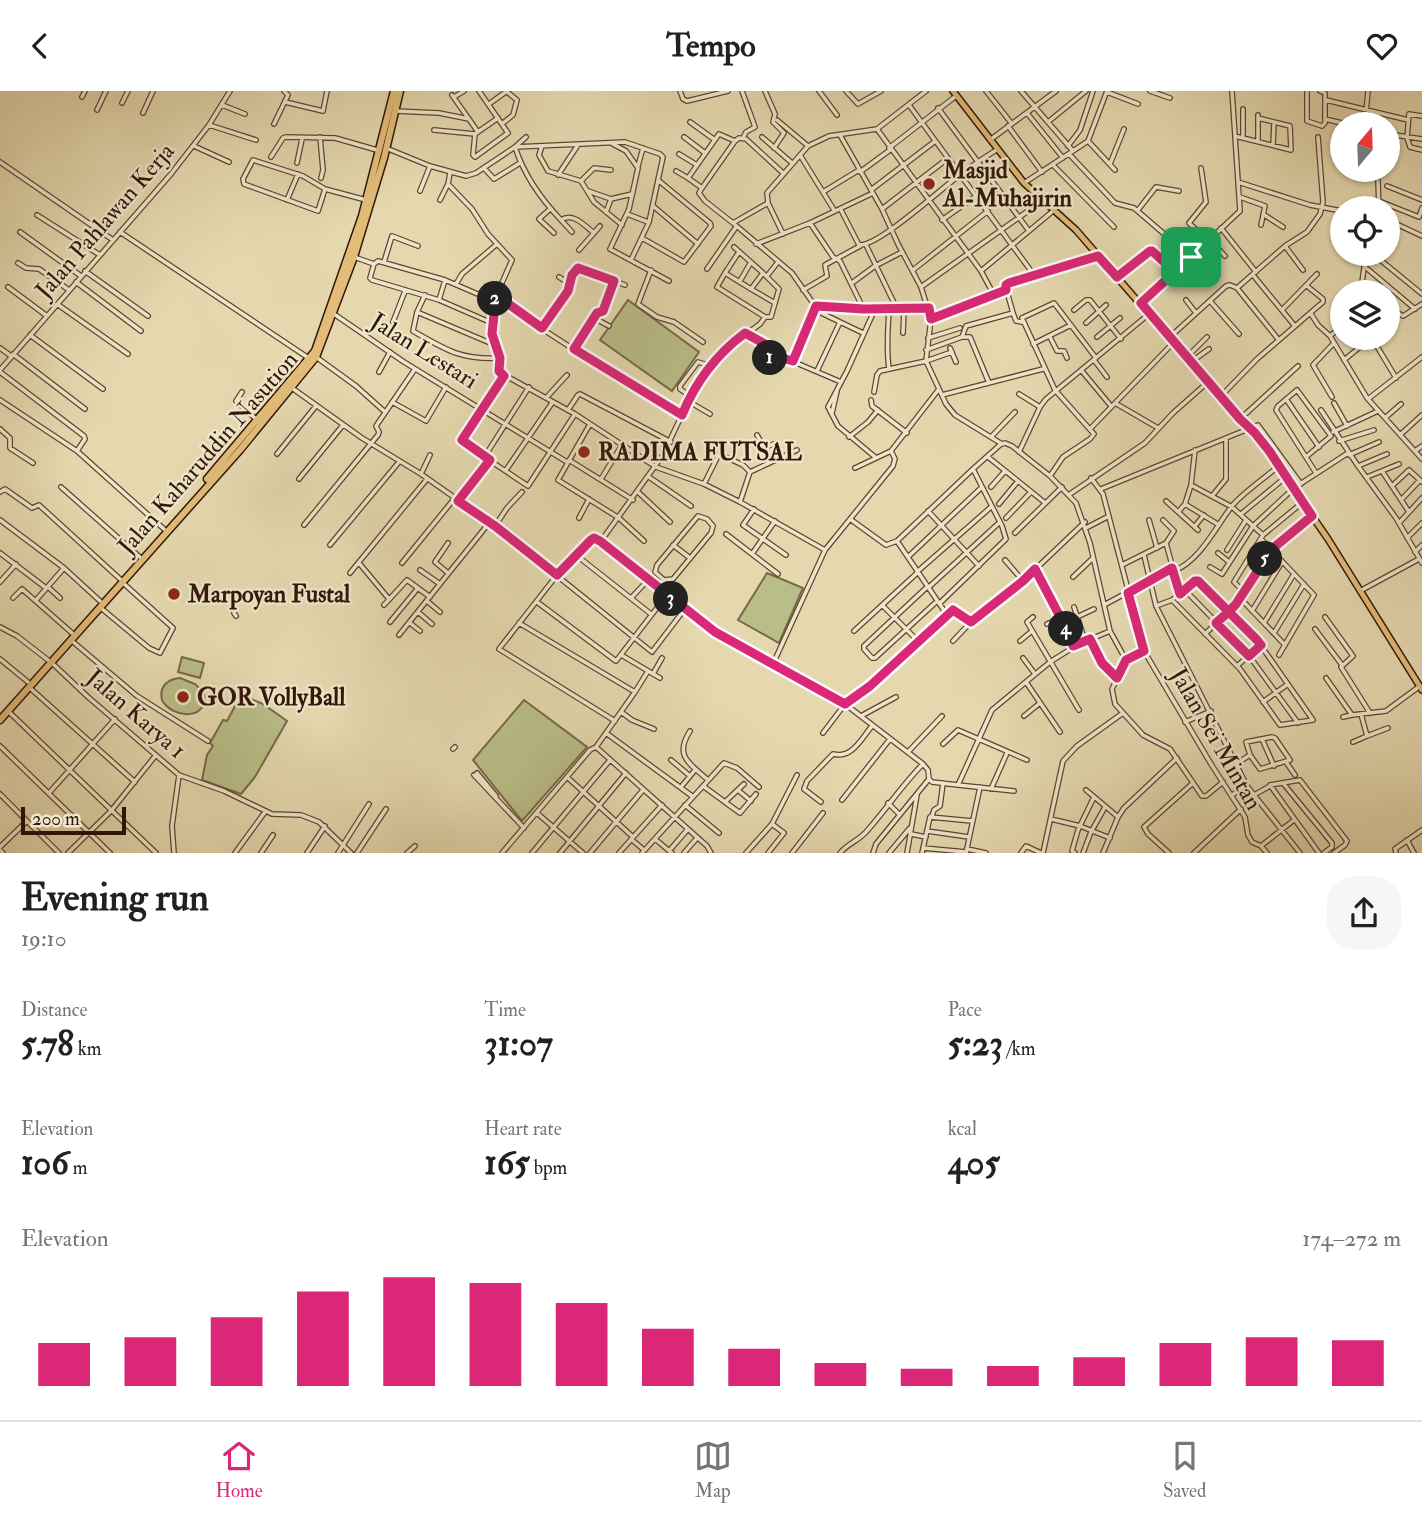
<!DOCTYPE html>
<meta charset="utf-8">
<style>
:root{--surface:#fff;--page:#f6f6f6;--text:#202124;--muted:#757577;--line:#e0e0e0;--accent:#db2777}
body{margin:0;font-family:"IM FELL Double Pica",serif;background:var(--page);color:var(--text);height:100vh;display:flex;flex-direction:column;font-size:26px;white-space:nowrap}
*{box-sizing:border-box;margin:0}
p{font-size:23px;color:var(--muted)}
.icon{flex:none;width:38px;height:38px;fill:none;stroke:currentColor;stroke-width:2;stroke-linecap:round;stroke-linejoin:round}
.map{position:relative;height:762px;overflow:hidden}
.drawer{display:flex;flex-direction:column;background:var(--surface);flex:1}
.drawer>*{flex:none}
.needle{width:46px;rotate:19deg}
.buttons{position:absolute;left:1330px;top:21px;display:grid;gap:14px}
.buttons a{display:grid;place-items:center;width:70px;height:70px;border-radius:50%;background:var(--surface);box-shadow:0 2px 5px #0004;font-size:35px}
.scale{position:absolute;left:21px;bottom:18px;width:105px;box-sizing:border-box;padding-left:7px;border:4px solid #321607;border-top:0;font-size:19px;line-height:24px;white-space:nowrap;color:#321607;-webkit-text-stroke:5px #eee6cb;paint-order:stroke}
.pin{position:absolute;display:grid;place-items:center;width:60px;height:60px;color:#fff;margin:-30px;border-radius:14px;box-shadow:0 4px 10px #0006}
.km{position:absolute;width:35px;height:35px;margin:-18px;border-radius:50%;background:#222;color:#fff;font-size:19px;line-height:35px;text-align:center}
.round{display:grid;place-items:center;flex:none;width:74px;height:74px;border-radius:28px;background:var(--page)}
.headline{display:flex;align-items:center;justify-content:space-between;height:119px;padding:0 21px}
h1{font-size:38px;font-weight:800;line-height:52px}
.metrics{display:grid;grid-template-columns:repeat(3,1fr);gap:10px;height:119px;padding:7px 21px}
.metrics div{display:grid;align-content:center}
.metrics b{font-size:35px;font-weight:800}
.metrics small{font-size:19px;font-weight:400}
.metrics p{font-size:19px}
.chart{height:196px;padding:14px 21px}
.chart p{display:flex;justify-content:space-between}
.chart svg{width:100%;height:126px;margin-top:7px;stroke:var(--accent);stroke-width:6}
header{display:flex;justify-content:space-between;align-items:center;height:91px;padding:0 21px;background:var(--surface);font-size:32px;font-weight:800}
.tab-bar{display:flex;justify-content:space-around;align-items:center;height:98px;border-top:2px solid var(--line);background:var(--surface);font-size:19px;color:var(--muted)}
.tab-bar a{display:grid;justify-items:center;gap:4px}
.tab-bar .on{color:var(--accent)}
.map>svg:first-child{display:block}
.green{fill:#b9bd87;stroke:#766a47;stroke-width:2}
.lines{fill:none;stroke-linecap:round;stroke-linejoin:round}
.minor-casing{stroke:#5f4631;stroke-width:6}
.major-casing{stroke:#321607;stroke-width:8}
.highway-casing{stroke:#321607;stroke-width:9}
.minor{stroke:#eee6cb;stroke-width:3.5}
.major{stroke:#e2bc78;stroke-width:5}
.highway{stroke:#e2bc78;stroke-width:6}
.route-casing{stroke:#fff;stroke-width:14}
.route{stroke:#db2777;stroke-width:9}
.poi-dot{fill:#8f2418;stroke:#eee6cb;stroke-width:2.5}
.labels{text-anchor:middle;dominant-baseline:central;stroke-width:5;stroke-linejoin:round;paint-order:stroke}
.poi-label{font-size:24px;font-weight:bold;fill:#321607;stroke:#eee6cb;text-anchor:start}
.street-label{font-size:24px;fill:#321607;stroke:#eee6cb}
</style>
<header><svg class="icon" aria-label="back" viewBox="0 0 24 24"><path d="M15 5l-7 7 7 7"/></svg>Tempo<svg class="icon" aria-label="heart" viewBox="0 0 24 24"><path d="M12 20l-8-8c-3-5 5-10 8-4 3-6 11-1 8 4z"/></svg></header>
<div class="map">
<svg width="1422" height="762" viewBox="0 0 1422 762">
<rect width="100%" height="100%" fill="#e5d8af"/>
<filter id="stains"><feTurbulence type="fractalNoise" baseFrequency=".00286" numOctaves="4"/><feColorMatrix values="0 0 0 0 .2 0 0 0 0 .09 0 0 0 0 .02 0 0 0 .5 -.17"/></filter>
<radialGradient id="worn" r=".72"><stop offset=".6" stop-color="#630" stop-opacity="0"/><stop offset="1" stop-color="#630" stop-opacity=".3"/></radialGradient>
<path class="green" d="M628 209 699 261 672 300 600 249Z
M767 482 803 497 779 552 738 529Z
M182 566 204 572 200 587 178 581Z
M180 587 195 593 204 602C209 630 172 628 162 609 159 596 167 588 180 587Z
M241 604 263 613 287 630 255 686 241 703 202 689 207 664 213 655 210 652 223 629 227 630Z
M524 609 587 656 522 730 473 669Z"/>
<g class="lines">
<g class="minor-casing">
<path id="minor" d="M680 0 683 8 687 10 728 0
M742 0 755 36 746 41 743 47
M765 0 775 23 773 31 784 42 774 57
M819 0 837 24
M846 0 858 13 881 0
M986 0 1012 33
M1021 0 1073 60 1024 92
M1150 0 1170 7
M1307 0V30L1322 35 1325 32V2L1320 0
M1107 1 1138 13
M452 4 478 41
M82 6 85 0
M454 6 464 0
M1326 9 1408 29
M285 11 323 20 327 0
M122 12 128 0
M489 13 507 0
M222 14 245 23
M909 14 1034 184
M938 17 1029 140
M1243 18V46
M97 19 106 0
M395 20 439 22 469 28
M143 22 153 0
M1027 22 1063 67
M1422 25 1409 23 1407 47 1410 56 1422 59
M1325 28 1346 33
M777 29 808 55
M690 31 715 49
M1048 31 1086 0
M503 32 513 24 517 9 506 0
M274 33 288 4 284 0
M1365 33 1368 0
M209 34 256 49
M1008 35 1042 81
M877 38 981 180 994 204
M434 39 475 43 498 27
M475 43 473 64 475 66 508 42 479 0
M1388 43 1422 48
M840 44 882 118 898 153 921 196 931 228 926 270 946 313 955 324 1002 353 1005 352 1012 355 1050 385 1076 412 1090 452 1110 540 1126 569
M1235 45 1291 59 1290 35 1258 27
M320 46 323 79 321 87
M526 46 515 56C524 84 541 108 561 129 573 121 584 134 594 142L600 135
M684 46 705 62
M762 46 792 72
M990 49 1056 0
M1088 50 1107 0
M1258 50V24
M611 52 626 60 638 77 629 118 610 158 669 190
M1273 54 1274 32
M194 55 229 71
M542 55 539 64 548 80 581 90 594 111 622 134
M1068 55 1080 39 1093 0
M386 57 430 75 466 85 476 82 515 56 625 51 660 63 663 66 649 131 631 169
M889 57 956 5
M1073 60 1088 50 1115 79
M679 63 697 74
M1069 63 1115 112 1134 117 1191 166
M800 64 834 119
M271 66 283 47 286 46 335 47 377 59
M0 71 113 149
M297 72 302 48
M1110 73 1124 38
M1053 74 1114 136
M638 75 643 57
M484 77 494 88 520 72
M1201 77 1206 111 1189 132 1208 150
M676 80 688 87
M860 81 890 59
M450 82 448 93 472 118 488 143 512 169 494 210 492 243 500 267 499 281 575 323 656 376 704 393 740 411 825 459
M558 84 578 54
M581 90 594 77 611 79
M1378 90 1379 117
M1238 91 1310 114 1342 120
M1387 95 1422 109
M702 97 735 50
M325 98 318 120 244 93 243 88 253 69 303 85 325 98 366 109
M871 99 934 51
M420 100 430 75
M588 100 611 108 632 103
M823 101 859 79
M1240 106 1265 115 1261 134
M287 109 298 83
M440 109 448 93
M1379 110 1419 126 1422 117
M768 112 733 132 792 182 815 215 864 218 929 217
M653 115 698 153
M550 118 539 128 554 142
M882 118 947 68
M841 119 859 154C879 155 942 97 961 83 973 74 985 66 998 58
M1138 119 1156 96 1179 100
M606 121 611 108
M627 123 648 131
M1263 123 1283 136
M37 124 100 164
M561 129 572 141
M942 129 976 105
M1388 129 1422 145
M733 132 705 110 699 102 702 97 688 87 719 43 735 50 739 47 746 48 783 82
M1221 137 1256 181
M20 141 81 185
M120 141 310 268
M783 143 768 112 767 102 808 55 829 45 877 38 926 0
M642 147 684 171 711 135 710 132 658 89
M1210 149 1225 165
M756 153 810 132
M866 154 897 218
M1285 155 1303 179
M734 156 763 182 751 198 725 182 717 196 765 226
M579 159 594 142
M1366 163 1362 191 1370 201
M1373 163 1422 203
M354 166 374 173 378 170 445 189 494 210
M384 171 392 145 418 155
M18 172 26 177 39 178 69 199
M374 173 370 187 372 189 439 209 492 232
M1364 175 1415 218
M707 178 736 136
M651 179 638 213 657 226 674 231 703 251
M913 179 988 120
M85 180 148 225
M981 180 1053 120
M725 182 739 161
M1253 184 1294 234
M767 185 778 171
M1117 186 1150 160H1152L1163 170 1179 155
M740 190 751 171
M76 191 141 240
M852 192 875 175 902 161
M456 193 462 183 497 153
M570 193 575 179 578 176 625 194
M8 196 47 225
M921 196 1042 110
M1237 197 1278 248
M751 198 775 212
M803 199 827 185 825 174 860 155
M425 204 417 221 413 240C446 259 461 269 500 267
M496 204 533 232 598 274 683 324
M439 209 445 189
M1186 209 1196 222
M1210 210 1239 243
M57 213 128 263
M1141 213 1240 120 1232 0
M815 215V219L863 242
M1388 216 1403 225 1422 213
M863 217 840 170 833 166 810 132 873 102
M875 218 847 280 828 316 838 335 875 366
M1074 219 1086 209H1090L1121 248
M1282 219 1317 183
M417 221 495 254
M1013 222 1016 230 1022 231
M334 223 404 271 567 371
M1311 223 1318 234 1330 245 1367 307 1422 368
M594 227 609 235
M931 228 1006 199
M393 231 405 200
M1086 232 1106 214
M542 237 568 200 570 193 559 186
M745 242 765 253 771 269 782 267 787 268 841 291
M903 242 904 218
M30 244 103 298
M1330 245 1342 235
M1050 246 1057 260H1064L1067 267
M1097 246 1120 227
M1170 246 1226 195 1230 194 1237 197 1285 155 1307 141 1320 123 1323 111 1318 46
M928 247 960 237
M1372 247 1396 287
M1033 253 1071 234
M0 257 11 265
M950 257 956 271
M574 258 597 222 603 220 614 189
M926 259 962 246
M13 263 85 318
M316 266 356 295 385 321
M1187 266 1207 246
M1094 269 1107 286
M1344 269 1371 247
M793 270 815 219
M1191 271 1209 258
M889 278C886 256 888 240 889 218
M0 279 171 83 209 34 230 0
M1081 279 1111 315
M817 280 840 231
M0 281 84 345 85 348 77 360
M379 281 390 261
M504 285 462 351 528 395 575 323
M989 292 970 246H962L966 235 1013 222 1006 197 1007 193 1098 165
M292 297 362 347 421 383 495 435 652 561 684 519
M242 301 236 310 257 329
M874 301 877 284 880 280 926 270 952 261
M1019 303 1040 316
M942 304 1043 278
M690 305 680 298V295L698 271 711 275
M1221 305 1257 268 1323 211V208L1307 195
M1332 306 1313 274 1334 252
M546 307 567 284
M1286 308 1319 356
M1368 308 1422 266
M0 309 77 360 164 438
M871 309 872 315 907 342
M688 310 710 323
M392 311 426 330 446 296
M1115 312 1158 337
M1334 312 1347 335
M568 319 578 304 580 303 671 351
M1321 319 1358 375 1387 363
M832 322 837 300
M1385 327 1401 313
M1240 328 1298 275
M590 333 558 389 619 427 644 450
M0 338 10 347V357L33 372
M1090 338 1174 251
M1333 341 1378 320
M757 344 772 370
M1400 344 1422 324
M849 346 868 331 878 319
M991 346 1015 321
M1339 350 1374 339
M765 356 777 352
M1195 359 1191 394 1232 416 1263 444
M1415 360 1422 355
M1019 361 1040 316 1046 308 1149 223
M277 363 316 315
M1349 364 1379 351
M485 365 529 296
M988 366 1044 411
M1306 366 1331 345 1297 299 1278 315 1276 319 1316 382
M569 369 633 409
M1358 375 1396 427 1422 472
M855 377 891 360 939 298
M506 379 552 312
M1382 380 1409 421
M750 381 797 359
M421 383 430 364
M1050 385 1063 366 1090 348 1094 343 1055 299 1022 227 1054 212 1096 267
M649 386 691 415
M1367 386 1399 373
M1091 387 1103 403 1144 560 1211 673 1245 726 1248 744 1252 751 1261 755 1267 762
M299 388 343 334
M601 388 622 354
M704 393 719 363 743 374 750 381
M1392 395 1409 379 1422 391
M61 396 142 468
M991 396 1005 380
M1101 398 1258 334 1301 393
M0 401 5 398 32 417 39 414 120 488
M638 401 670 431
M1070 403 1145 352 1173 322 1208 291
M1212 405 1226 388V348
M1402 408 1420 389
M458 410 490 369
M1166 410 1198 439
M740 411 750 381
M999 413 1018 390
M1185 413 1219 434
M754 418 743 434 786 464
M928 420 979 475
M1179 420 1185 413 1191 394
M1241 423 1292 381
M579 427 589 408
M1006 427 1031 401
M850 428 886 454 897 450 947 524
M0 429 64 477 100 510
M1149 429 1157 457
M775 430 752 463 778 483
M1399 432 1422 407
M304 434 378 344 379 341 376 335 415 278
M495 435 507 417 522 401
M1195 435 1204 424
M1086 437 1109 425
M1015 442 1062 396
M726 443 752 463
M1407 447 1422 432
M1261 448 1314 504 1279 564
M600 450 689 523 715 541 845 613 923 673 928 679 929 688 932 691 958 694 992 619 1050 571 1077 554 1110 540
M600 450 592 448 557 484 499 558 615 630
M601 450 663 364 695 296 730 255 760 233 765 226H771L779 198 763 182
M897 450 973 378
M448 452 435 471 448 482
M1166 452 1180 503
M330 454 399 371
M673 454 690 467
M1227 459 1246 429
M1415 461 1422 454
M0 462 46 497
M1218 462 1229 471
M576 464 651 523
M1144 464 1156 515 1247 695 1300 762
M909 465 981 397
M1005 469 1023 490
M359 472 389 508
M402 472 454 408
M1122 474 1166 452 1174 440 1163 429
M1210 476 1222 483 1253 435 1294 397 1348 362
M1035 478 1068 541 1073 556
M420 479 440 493
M1174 480C1201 469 1216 435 1232 415 1241 403 1267 385 1279 375
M917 481 991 416
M350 482 427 388
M1073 486 1093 467
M0 491 16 473
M48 496 60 507
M658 496 664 489 673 488 711 442 713 435 707 428 698 425 657 474 655 481 664 489
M929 496 1000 431
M926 497 864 555V558L872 567H875L935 512
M1185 499 1250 566 1298 632
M1360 500 1419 468
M1244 501 1234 491 1263 444 1303 411
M13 507 22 498 72 542
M631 507 649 488
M1240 507 1285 554
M37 508 64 477
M427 510 440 521
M537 511 616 570 660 513
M940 512 1006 448 1002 435 973 378 1001 353
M384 514 407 489 430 506
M1104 514 1173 477
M883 515 918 550
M1156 515 1172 509 1195 490H1198L1257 549 1313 629 1280 634 1240 578 1172 509
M1074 516 1085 550
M101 517 149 557 160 562 173 537 122 491
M1252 520 1282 471
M418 521 432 533
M234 522 236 525
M1033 526 1027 531 1079 619
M1077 526 1094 518
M1325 526 1353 565 1341 576 1370 622
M390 531 418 497
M410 532 420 540
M1264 532 1294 483
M1047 533 1061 527
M0 536 17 545 48 569
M1315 538 1342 574
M854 540 916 483
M1274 542 1304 493
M1205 543 1236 513 1272 458 1312 425
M399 544 489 432
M1090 548 1102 572 1117 587
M72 550 137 605 208 650
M953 550 971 531
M1020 550 1032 540
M623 565 660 587
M1023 567 1035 583
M0 568 28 591
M1126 569 1112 598 1115 613 1143 644 1170 658 1202 705H1206L1223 691
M1126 569 1144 560
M51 571 88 606 179 684 224 700 272 723 301 724 319 731 351 762
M773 573 825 459 893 375 895 368 891 360
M1237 575 1261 554
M653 583 662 567
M1326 587 1352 624 1386 620 1420 595
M1026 591 1060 641
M30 597 135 691
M635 601 648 580
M214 608 217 609
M1263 611 1288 593
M8 620 156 762
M621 621 632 629 654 638
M861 625 896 606
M1024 625 1040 612
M1343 626 1352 624
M1185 631 1211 620
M690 640C674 665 689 672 708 689
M606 642 692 705
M823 642 845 613 870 595 952 519 957 520 971 531 1023 490 1085 431
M1367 645 1388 637
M1262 648 1274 675
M1353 651 1367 645 1361 623
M943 653 958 639 1027 669
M0 655 110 762
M596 656 707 755 711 762
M453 658 455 656
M908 661 942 625
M671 669 690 685
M1286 671 1295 684
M1236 673 1250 664 1246 651 1272 646 1275 647 1290 669 1260 678 1250 664
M477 682 496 705
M474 684 524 737
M567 686 633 746
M1283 692 1332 752V756L1324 762
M958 694 1014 700
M703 695 740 722 756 703
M681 696 695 679
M991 698 1007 662
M1086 699 1118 726
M739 700 751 710
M49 702 115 628
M0 703 59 762
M1232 704 1247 695
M1254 704 1270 695
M842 709 890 648
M725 711 744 693
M821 711 804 698 807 690 833 663C852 668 861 648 872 635
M888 712 899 723
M685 714 719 742
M537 722 583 762
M932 725 934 719 940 715 943 692
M1051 728 1080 735 1110 747
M927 740 969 746
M911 743 926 746
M631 748 644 759
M655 748 672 762
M1407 749 1414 762
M1261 755 1294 729
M0 756 27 730
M923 757 966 761
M967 758 986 762
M0 759 3 762
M669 760 688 738
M68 762 111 720 156 664
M174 762 172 735 179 684
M235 762 265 721
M261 762 273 744
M307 762 325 735
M338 762 369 713
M357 762 386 718
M407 762 415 755
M502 762 590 659 596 656 635 601 519 532
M532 762 610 669
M560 762 626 682
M590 762 643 699
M619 762 662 714
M642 762 724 672 737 677 759 696
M684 762 697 747
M746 762 772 733 797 684
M768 762 784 742 772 733
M792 762 823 722
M840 762C847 753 858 750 866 741 886 719 902 694 923 673
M873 762 876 753 929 688
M889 762 910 737
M907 762 917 704
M922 762 930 726 972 730
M966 762 980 696
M1021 762 1026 755 1041 762
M1043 762 1063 670 1077 655 1123 622
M1075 762 1072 760 1078 739 1094 706
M1083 762 1091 741 1105 716
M1103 762 1118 726 1124 717 1177 667
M1169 762 1148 743 1144 736 1193 692
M1194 762 1241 718
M1319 762 1270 694 1300 689 1347 750 1345 754 1334 762
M1396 762 1395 758 1422 739"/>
</g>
<g class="major-casing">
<path id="major" d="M953 0 1024 92 1076 139 1240 328 1255 342 1328 448 1422 599"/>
</g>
<g class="highway-casing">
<path id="highway" d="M207 388 315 260 362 125 394 0
M0 629 240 359 316 266 354 166 384 67 400 0"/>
</g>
<use href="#minor" class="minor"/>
<use href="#major" class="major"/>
<use href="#highway" class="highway"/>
</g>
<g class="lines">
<g class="route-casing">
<path id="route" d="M1191 166 1179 155 1163 170 1152 160H1150L1117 186 1098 165 1009 192 1006 194V199L931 228 929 217 864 218 816 215 793 270 782 267 771 269 765 253 745 242C717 263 695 292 682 324L574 258 597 222 603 220 614 190 578 177 572 184 568 200 542 237 496 204 492 243 500 267 499 280 504 285 462 349 490 369 458 410 495 435 557 484 591 449 594 447 600 450 715 541 845 613 870 595 953 519 971 531 1023 490 1035 478 1068 541 1073 555 1090 548 1102 572 1117 587 1126 569 1144 560 1128 502 1172 477 1180 503 1195 490H1198L1257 549 1261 554 1249 565 1216 532C1223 526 1230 520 1236 513L1272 458 1312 425 1270 361 1255 342 1240 328 1141 212 1191 166"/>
</g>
<use href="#route" class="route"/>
</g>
<g class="poi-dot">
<circle cx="929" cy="93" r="7"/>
<circle cx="584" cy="361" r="7"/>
<circle cx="174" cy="503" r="7"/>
<circle cx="183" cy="606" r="7"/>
</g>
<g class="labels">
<g class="poi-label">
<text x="943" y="79">Masjid<tspan x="943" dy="28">Al-Muhajirin</tspan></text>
<text x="598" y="361">RADIMA FUTSAL</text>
<text x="188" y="503">Marpoyan Fustal</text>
<text x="197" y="606">GOR VollyBall</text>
</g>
<g class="street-label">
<text transform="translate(105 130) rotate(-49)">Jalan Pahlawan Kerja</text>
<text transform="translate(424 260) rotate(32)">Jalan Lestari</text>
<text transform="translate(208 362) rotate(-49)">Jalan Kaharuddin Nasution</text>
<text transform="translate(136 623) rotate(41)">Jalan Karya 1</text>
<text transform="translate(1216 648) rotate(60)">Jalan Sei Mintan</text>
</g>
</g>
<rect width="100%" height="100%" filter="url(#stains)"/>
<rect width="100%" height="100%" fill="url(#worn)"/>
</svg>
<div class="buttons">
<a><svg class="needle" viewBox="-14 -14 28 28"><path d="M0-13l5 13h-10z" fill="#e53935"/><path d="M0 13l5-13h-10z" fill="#757577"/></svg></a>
<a><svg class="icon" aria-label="locate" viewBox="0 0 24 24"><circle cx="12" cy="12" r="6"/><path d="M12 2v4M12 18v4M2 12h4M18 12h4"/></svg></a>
<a><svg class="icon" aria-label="layers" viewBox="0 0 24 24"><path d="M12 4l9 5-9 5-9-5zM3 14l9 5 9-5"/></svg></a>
</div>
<div class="scale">200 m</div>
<div class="pin" style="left:1191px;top:166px;background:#1e9e55"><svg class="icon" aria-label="arrive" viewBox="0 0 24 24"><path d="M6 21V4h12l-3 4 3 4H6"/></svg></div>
<b class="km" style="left:770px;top:267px">1</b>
<b class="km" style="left:495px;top:208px">2</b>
<b class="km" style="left:671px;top:508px">3</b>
<b class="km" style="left:1066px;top:538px">4</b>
<b class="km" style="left:1265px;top:468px">5</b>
</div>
<section class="drawer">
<div class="headline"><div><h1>Evening run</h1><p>19:10</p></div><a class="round"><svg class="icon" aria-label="share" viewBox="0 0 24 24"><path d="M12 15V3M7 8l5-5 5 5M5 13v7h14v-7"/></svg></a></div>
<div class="metrics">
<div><p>Distance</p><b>5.78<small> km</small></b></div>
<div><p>Time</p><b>31:07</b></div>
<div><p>Pace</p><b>5:23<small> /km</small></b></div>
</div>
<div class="metrics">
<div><p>Elevation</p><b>106<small> m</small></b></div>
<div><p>Heart rate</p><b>165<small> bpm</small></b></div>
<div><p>kcal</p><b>405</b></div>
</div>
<div class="chart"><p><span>Elevation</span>174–272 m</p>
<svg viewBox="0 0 160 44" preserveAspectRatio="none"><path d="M5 44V29M15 44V27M25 44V20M35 44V11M45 44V6M55 44V8M65 44V15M75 44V24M85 44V31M95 44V36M105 44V38M115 44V37M125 44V34M135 44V29M145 44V27M155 44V28"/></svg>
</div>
</section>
<nav class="tab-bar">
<a class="on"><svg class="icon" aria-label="home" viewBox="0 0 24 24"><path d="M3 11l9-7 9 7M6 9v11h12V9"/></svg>Home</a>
<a><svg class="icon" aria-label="map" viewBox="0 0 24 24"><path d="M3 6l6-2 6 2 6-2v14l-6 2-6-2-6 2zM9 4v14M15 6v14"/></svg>Map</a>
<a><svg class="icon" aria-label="saved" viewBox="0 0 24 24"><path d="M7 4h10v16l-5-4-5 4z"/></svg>Saved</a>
</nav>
